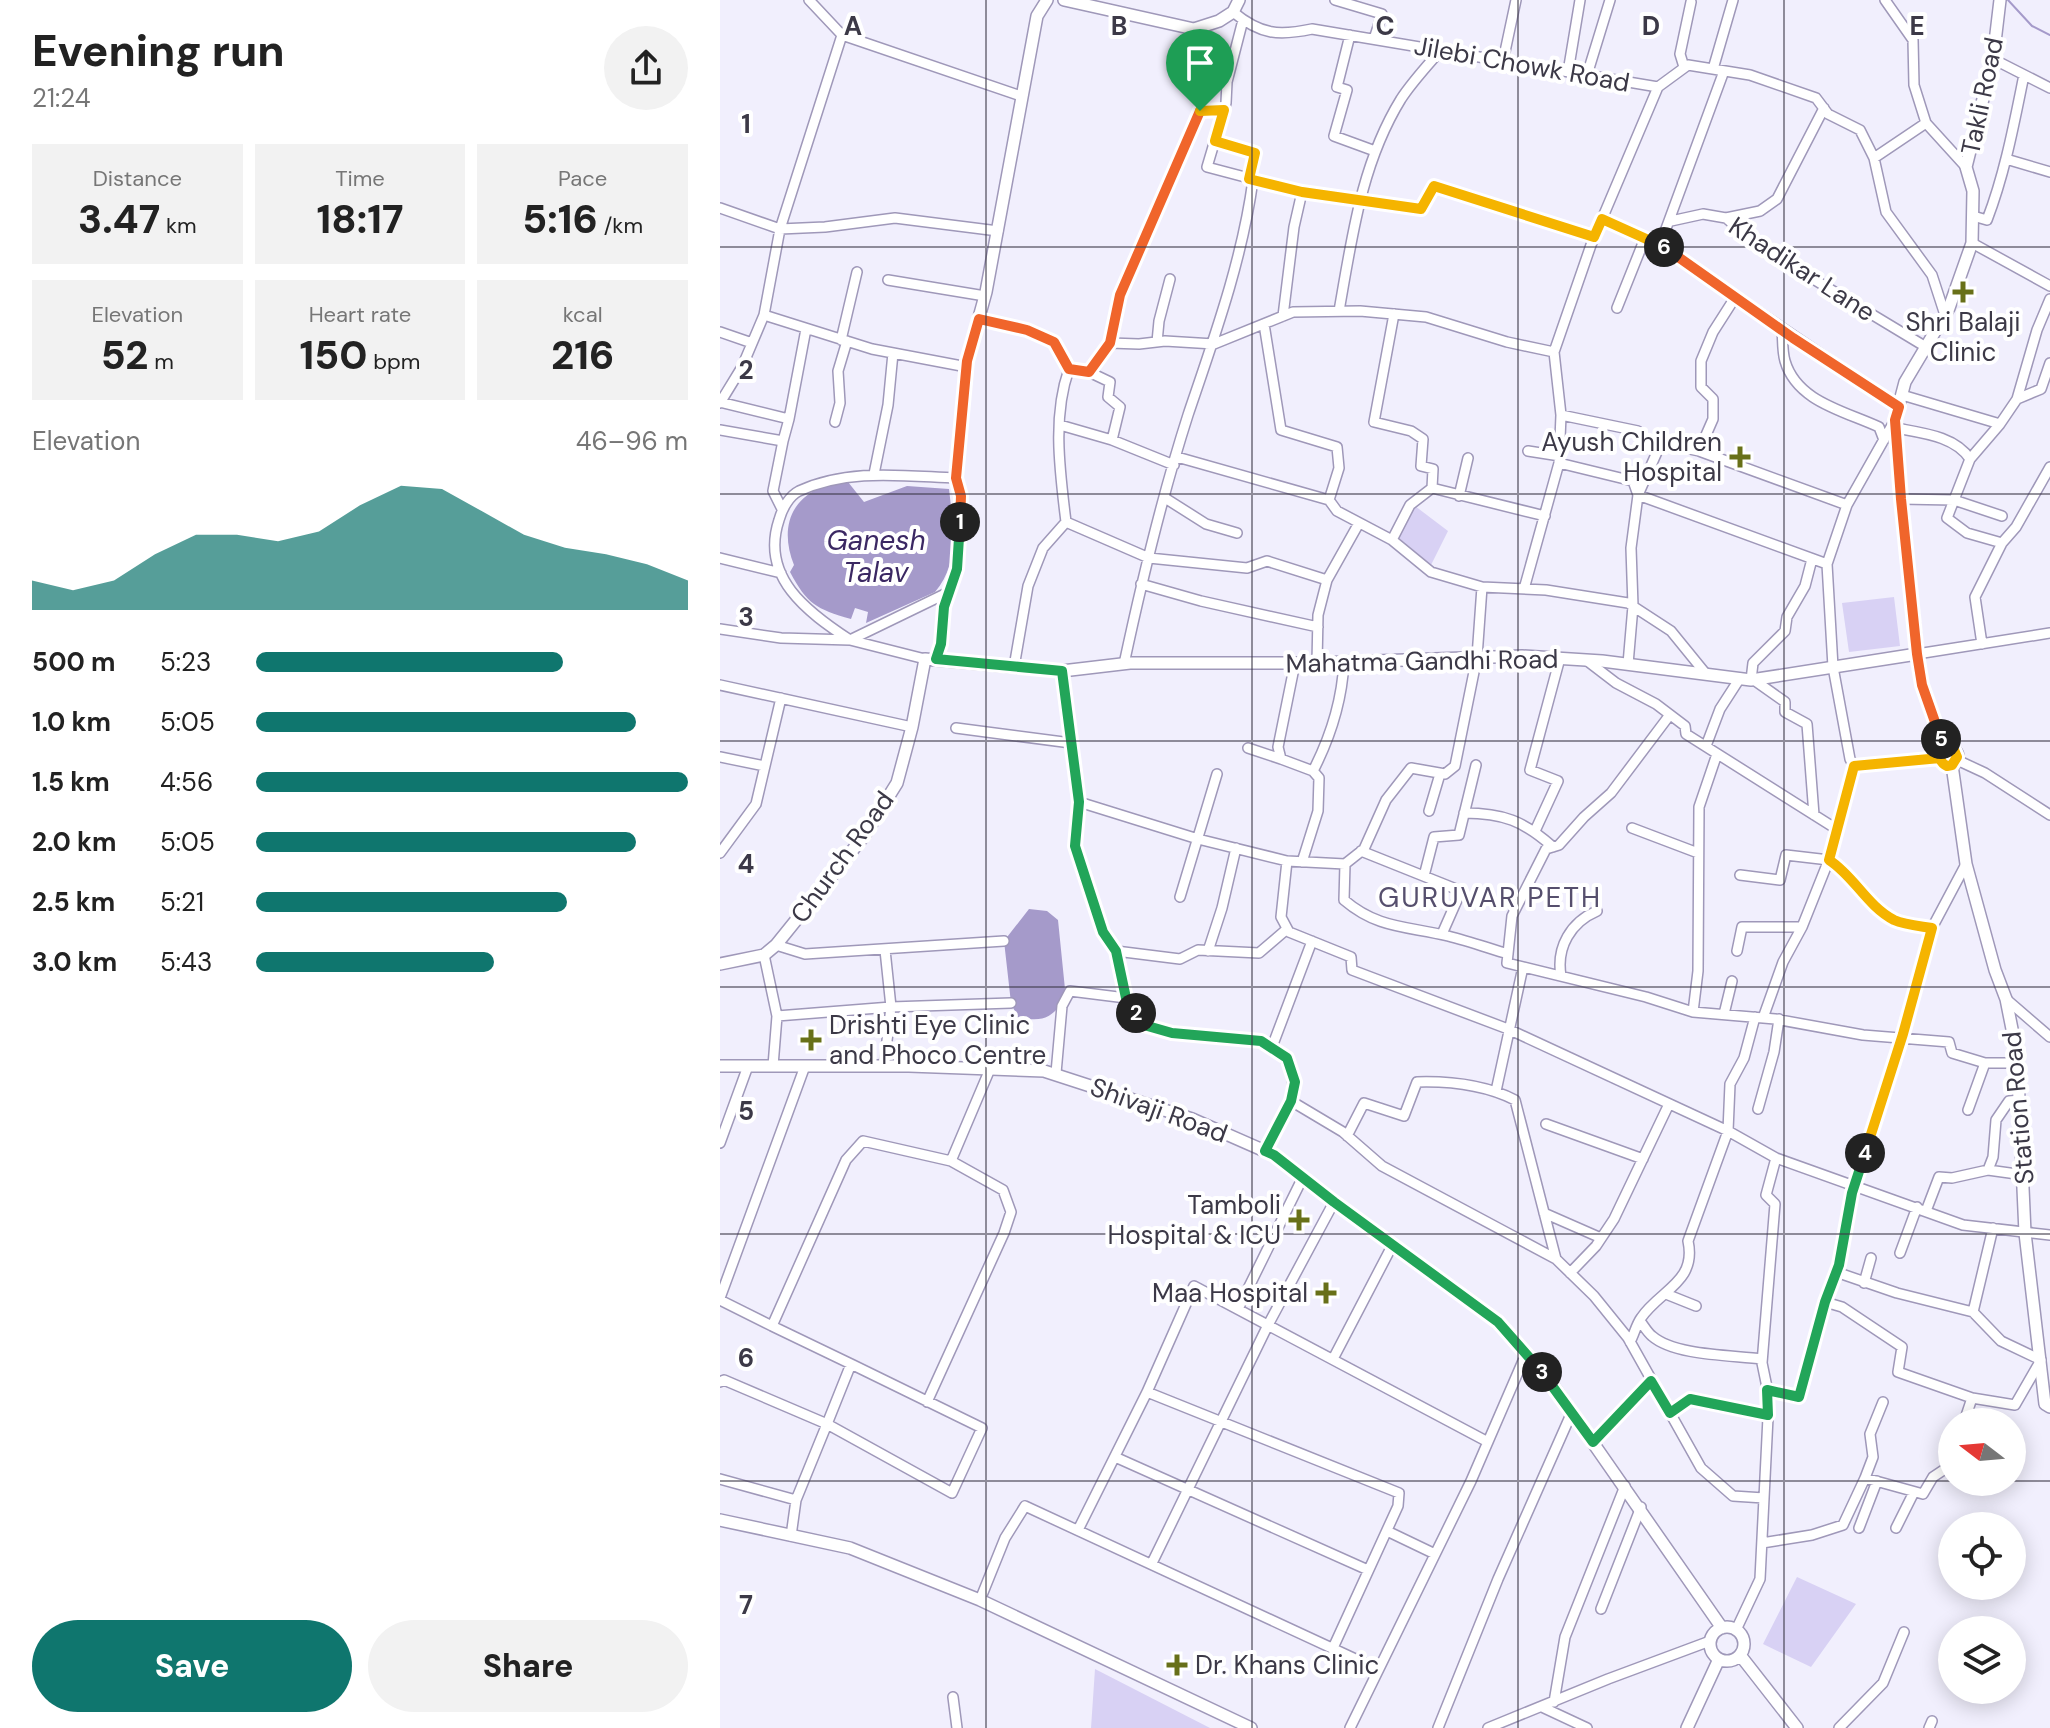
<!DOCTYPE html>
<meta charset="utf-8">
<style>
:root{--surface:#fff;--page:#f2f2f2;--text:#222;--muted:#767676;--accent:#0f766e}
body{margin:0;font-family:"DM Sans",sans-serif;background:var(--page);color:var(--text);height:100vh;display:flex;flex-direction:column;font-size:30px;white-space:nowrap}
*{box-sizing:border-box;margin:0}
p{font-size:26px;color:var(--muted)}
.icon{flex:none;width:44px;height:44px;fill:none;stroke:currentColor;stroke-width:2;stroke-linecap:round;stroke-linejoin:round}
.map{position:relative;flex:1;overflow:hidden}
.details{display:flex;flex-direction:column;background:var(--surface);width:720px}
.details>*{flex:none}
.needle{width:52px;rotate:286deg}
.tools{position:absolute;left:1218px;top:1408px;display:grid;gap:16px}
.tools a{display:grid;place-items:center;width:88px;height:88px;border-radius:50%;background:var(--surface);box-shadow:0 4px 20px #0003;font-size:40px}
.pin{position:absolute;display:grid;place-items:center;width:68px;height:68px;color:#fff;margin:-82px -34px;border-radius:50% 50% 50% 0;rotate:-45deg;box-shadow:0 0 8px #0007}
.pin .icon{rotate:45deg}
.km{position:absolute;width:40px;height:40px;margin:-20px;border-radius:50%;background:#222;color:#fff;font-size:22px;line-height:40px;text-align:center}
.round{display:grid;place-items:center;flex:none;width:84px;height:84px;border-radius:42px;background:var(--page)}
.head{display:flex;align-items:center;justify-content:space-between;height:136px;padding:0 32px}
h1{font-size:44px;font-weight:800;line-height:60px}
.figures{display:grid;grid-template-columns:repeat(3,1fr);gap:12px;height:136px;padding:8px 32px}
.figures div{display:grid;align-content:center;border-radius:0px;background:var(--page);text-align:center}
.figures b{font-size:40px;font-weight:800}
.figures small{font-size:22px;font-weight:400}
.figures p{font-size:22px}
.chart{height:224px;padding:16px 32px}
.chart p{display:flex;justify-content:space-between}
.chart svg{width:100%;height:144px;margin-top:8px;fill:var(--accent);opacity:.7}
.cta{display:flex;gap:16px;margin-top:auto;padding:16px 32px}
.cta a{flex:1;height:92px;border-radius:48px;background:var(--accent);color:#fff;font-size:32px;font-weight:800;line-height:92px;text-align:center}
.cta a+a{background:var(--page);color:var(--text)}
ul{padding:0 32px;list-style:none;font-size:26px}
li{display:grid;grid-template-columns:128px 96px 1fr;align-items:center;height:60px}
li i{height:20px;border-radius:10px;background:var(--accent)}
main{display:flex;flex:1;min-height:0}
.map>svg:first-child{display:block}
.green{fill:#d8d1f4}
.water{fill:#a59aca}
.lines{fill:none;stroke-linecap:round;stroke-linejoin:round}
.stream{stroke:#a59aca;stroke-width:2}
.minor-casing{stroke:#9f98b9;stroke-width:12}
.major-casing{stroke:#9f98b9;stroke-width:14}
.minor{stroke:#fff;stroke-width:9}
.major{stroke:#fff;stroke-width:11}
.split-1-casing{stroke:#fff;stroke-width:16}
.split-2-casing{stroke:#fff;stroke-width:16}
.split-3-casing{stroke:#fff;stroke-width:16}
.split-4-casing{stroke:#fff;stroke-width:16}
.split-5-casing{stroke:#fff;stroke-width:16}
.split-6-casing{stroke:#fff;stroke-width:16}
.split-7-casing{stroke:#fff;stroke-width:16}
.split-1{stroke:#f0652b;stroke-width:10}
.split-2{stroke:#22a559;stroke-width:10}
.split-3{stroke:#22a559;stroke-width:10}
.split-4{stroke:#22a559;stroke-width:10}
.split-5{stroke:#f5b400;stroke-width:10}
.split-6{stroke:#f0652b;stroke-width:10}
.split-7{stroke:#f5b400;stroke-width:10}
.grid{fill:none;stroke:#3c3947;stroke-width:2;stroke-opacity:0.55}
.poi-dot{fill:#687018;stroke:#fff;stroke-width:3}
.labels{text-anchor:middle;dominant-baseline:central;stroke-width:8;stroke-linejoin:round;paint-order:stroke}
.street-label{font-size:26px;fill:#3c3947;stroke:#fff}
.poi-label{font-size:26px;fill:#3c3947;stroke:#fff;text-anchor:end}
.water-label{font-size:28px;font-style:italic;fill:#3b2863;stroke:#fff}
.neighbourhood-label{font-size:28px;letter-spacing:2px;fill:#564f6d;stroke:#fff}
.grid-label{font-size:26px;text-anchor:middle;font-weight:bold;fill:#3c3947;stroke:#fff;stroke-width:8;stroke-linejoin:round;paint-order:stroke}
</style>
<main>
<section class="details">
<div class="head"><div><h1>Evening run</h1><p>21:24</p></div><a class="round"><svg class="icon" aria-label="share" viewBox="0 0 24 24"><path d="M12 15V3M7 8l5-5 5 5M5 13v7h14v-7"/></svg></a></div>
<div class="figures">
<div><p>Distance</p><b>3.47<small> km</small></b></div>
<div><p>Time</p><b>18:17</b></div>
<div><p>Pace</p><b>5:16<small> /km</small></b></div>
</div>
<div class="figures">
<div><p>Elevation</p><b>52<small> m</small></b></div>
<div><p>Heart rate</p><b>150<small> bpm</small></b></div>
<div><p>kcal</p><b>216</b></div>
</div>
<div class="chart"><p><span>Elevation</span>46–96 m</p>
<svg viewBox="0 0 160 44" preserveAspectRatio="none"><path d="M0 44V35L10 38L20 35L30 27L40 21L50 21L60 23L70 20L80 12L90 6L100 7L110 14L120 21L130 25L140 27L150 30L160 35V44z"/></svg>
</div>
<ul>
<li><b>500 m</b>5:23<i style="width:71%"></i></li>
<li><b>1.0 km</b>5:05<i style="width:88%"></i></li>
<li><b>1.5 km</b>4:56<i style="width:100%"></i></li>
<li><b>2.0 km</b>5:05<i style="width:88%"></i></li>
<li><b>2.5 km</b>5:21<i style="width:72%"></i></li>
<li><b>3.0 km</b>5:43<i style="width:55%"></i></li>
</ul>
<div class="cta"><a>Save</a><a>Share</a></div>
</section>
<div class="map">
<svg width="1330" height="1728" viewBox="0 0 1330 1728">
<rect width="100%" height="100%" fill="#f1effd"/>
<path class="green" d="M695 506 728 531 711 565 679 538Z
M1174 597 1180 646 1129 652 1122 603Z
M1077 1577 1136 1604 1091 1667 1043 1644Z
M375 1669 490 1728H371Z"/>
<path class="water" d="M128 482 144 502 187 486 229 489C233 525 240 563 215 592L146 623 148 612 135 608 131 619C96 609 87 604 70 572L74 565C62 535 66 505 97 489 106 484 118 484 128 482Z
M309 909 327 911 338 920 346 999C328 1020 325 1021 298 1018L291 1003 284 941Z"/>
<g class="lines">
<path class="stream" d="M1288 0 1312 26 1330 35"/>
<g class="minor-casing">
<path id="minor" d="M89 0 122 35 301 96
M615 0 662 14 654 39
M1165 0 1193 40 1194 85 1206 123 1246 167
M513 12C541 35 559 36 592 29L938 87 968 65 1030 75 1096 98 1108 114 1140 130 1154 158
M523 20 507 82 506 103 487 167 582 192 701 209 714 186 874 237
M630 35 617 87 627 90 614 136 655 151
M1273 59 1330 88
M783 61 796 0
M964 67 960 54 971 2
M993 69 1013 0
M848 72 860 0
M867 75 890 0
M1206 123 1154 158 1166 212 1212 275 1225 315
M495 141 535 153 529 179
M1286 159 1330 172
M0 208 60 229 105 227 175 218 278 231
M1253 216 1267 220C1285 173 1294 124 1304 75
M1006 218 1040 211 1057 199 1104 108
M882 219 940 245 1179 407
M951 221 983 214 1006 218 1040 247 1206 347
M1252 243 1330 286
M940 245 1004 71
M168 280 265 296
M897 308 925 238
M619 311C632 238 641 164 681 99 692 82 707 66 720 51
M44 315 152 349 247 367
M563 316 574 227 582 192
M259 319 307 330 334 342 349 369 369 372 390 343 400 295 480 111 504 110
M544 324 561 430 617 447 619 468 609 500
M1062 329C1063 339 1062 351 1065 361 1077 402 1125 411 1159 427L1164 440
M0 332 32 343
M121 340 137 272
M437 342 439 321 450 279
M390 343 419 344 445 341 494 344 573 312 640 311 706 317 787 342 834 352
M369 372 390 382 388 397 400 407 392 440
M1182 395 1280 424 1297 399 1317 330 1330 299
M1297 399 1321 389 1330 363
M0 402 69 419 86 329
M0 403 22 367 44 315 60 229 122 35
M841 415 918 431
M115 422 120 403 118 371 127 341
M340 425 392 440 454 465
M1176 428C1202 433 1235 436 1250 459L1227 518 1247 533 1282 543
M0 430 63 441 69 419
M808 451 840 456
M979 451 993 419V399L981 387V361L993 332 1016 296
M457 457 609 500 617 511 672 540 711 572 762 587 826 590 908 603 951 631 986 674
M1250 459 1280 424
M839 463 913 481 918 495 1107 564 1113 667 1130 759 1134 766 1220 758
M154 474 168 405 173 353
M712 488 825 516
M739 496 748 458
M445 498 486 524 517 533
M1181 499 1234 500 1282 516
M62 509 53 491 63 441
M346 522 429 558 527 568 547 561 607 580
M346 522C340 472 332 417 349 369
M672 540 690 505 712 488 713 469 701 466 703 439 691 431 654 422 674 314
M0 558 61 573
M1107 564 1127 505 1175 420
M421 584 481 601 598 627
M804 589 839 463 841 415 834 352 871 245 938 87
M229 592 130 640C87 612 40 577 59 520 62 509 69 496 79 491 128 468 184 476 236 478
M0 629 61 638 130 640 205 659
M1262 644 1255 597 1282 543 1296 527 1330 467
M1197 654 1330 633
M866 660 896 683 936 704 965 726 966 734 1118 830
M575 663 558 747 561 759 593 771
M597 663 598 615 607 580 639 523
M404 664C422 580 442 496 468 415 494 338 522 261 533 180
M908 664 913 606 911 548 918 495 941 443 979 451 1127 505
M294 667 308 586 323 548 346 522
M342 671 359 802 355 846 383 932 396 951 406 998 424 1025 452 1033 541 1041C569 1056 577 1069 571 1101L623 1132 662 1166 836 1259 874 1296 908 1338 981 1468 1013 1496 1044 1498
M1031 680 1033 663 1065 631 1067 617 1085 586 1092 559
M1034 680 1065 702V712L1087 724 1094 815
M0 685 192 727
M949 716 891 793 864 817 839 845 826 849 792 916 787 963 926 997 973 1012 1055 1019 1143 1035 1229 1042 1232 1053 1265 1063H1298
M236 728 351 743
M986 746 1000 709 1020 678
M528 748 561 759
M0 757 45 766
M1237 760 1265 773 1330 815
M359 802 478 839 567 861 561 917 569 932 631 957 632 970 788 1029 1008 1131 1056 1158 1243 1225 1330 1235
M709 811 720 774
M744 813C783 813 804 821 833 847
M912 828 978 853
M815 831 838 781 810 770 840 658
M641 851 741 891 722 934
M0 853 36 804 61 698
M567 861 625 864 644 849 666 800 691 768 725 774 735 766 757 657 762 587
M582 862 598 811 599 778 593 771C611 736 622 701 624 662
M625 864 624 900C658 929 687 926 728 936 748 941 768 948 788 954
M1020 875 1060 880 1066 855 1109 860 1117 865 1158 909 1177 922 1212 928
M704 876 714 837 739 835 756 765
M460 897 497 774
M56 945 85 954 284 941
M396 951 460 959 478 950 539 953 567 929
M488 951 502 908 516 848
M1017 951 1022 927H1082
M44 955 57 1016 53 1066
M841 976C836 947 851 922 877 911
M1286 999 1330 1037
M973 1012 978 971 979 807 997 754
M1004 1014 1012 981
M57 1016 171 1007 291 1003
M1043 1018 1063 962 1082 927 1110 857 1134 766
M552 1047 592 941
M164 1066 171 1007 165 950
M336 1073 342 1006 350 991 406 998
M776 1091 803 967
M1038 1109 1054 1052 1059 1019
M1248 1110 1265 1063
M826 1124 923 1159
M627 1136 644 1103 684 1116 697 1082C731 1081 765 1085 795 1100L836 1259
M0 1143 28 1066
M545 1151 571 1101
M1268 1170 1304 1175
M1206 1211 1219 1177 1232 1178 1268 1170 1273 1157 1276 1120 1289 1101 1300 1100
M824 1213 881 1238
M1180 1253 1197 1207
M850 1273 876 1246 894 1219 949 1104
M1144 1283 1151 1258
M946 1294 976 1306
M0 1298 85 1066
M0 1300 52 1326
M1105 1302 1122 1307 1182 1347 1178 1372 1252 1398 1295 1405 1321 1360 1281 1341 1253 1312 1177 1293 1116 1272
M518 1309 583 1177
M1253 1312 1273 1228
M920 1321C924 1326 927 1332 932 1336 955 1356 1012 1355 1042 1359
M910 1342C914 1335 916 1325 921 1318 940 1290 977 1282 968 1241L1008 1131 1010 1084 1024 1058 1035 1017
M613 1359 673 1244
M131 1364 262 1428 232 1493 107 1424 131 1364 52 1326 126 1160 143 1141 231 1161 270 1069
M0 1382 4 1380 107 1424 76 1500 71 1536
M1047 1390 1079 1397 1105 1302 1119 1265 1132 1193 1183 1034 1212 928 1246 864
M427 1392 679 1493 678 1506 613 1648
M207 1402 284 1233 291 1212 283 1190 231 1161
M950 1413 970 1399 1048 1415
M1244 1422 1252 1398
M873 1442 931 1381
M395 1457 648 1570
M1145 1478 1153 1457 1150 1434 1163 1402
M0 1479 76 1500
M1139 1528 1157 1481
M1176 1528 1194 1492
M358 1530 427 1392 474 1286 768 1442
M667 1531 715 1554
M1042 1543 1092 1535 1123 1525 1145 1478 1203 1494 1213 1477 1231 1465 1232 1461
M432 1563 548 1325 614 1202
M260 1600 285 1538 305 1506 657 1669
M881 1609 921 1507
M1016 1630 1040 1579 1049 1397 1042 1363 1055 1204 1046 1195 1056 1158
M233 1697 237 1728
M834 1702 845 1637 905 1486
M822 1707 867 1728
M630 1728 751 1481 806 1354
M718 1728 778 1579 852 1412
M768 1728 888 1679 990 1641
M1119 1728 1163 1683 1184 1632
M1209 1728 1212 1721"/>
</g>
<g class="major-casing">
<path id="major" d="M344 0 474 29 499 21 513 12 519 0
M216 659 221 644 224 607 237 569 241 496 236 478 247 361 266 292 317 16 327 0
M1220 757a9 9 0 1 1 18 0a9 9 0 1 1-18 0Z
M1224 750 1202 685 1199 669 1181 499 1175 420 1185 382 1229 308 1252 243 1253 191 1246 167 1273 59 1280 0
M1232 765 1246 864 1275 970 1286 999 1297 1054 1305 1233 1325 1404 1330 1407
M0 964 44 955 56 945 144 836 177 783 192 727 205 659 342 671 410 663H597L802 656 882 661 1031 680 1197 654
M0 1066H189L324 1071 472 1119 554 1155 614 1202 778 1322 832 1384 1002 1628
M0 1520 130 1548 260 1600 531 1728
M990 1644a17 17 0 1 1 34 0a17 17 0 1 1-34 0Z
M1020 1655 1077 1728
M967 1728 999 1659"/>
</g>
<use href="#minor" class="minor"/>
<use href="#major" class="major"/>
</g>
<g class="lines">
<g class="split-1-casing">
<path id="split-1" d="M240 522 241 496 236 478 247 361 259 319 307 330 334 342 349 369 369 372 390 343 400 295 480 111"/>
</g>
<g class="split-2-casing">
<path id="split-2" d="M240 522 237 569 224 607 221 644 216 659 342 671 359 802 355 846 383 932 396 951 406 998 416 1013"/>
</g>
<g class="split-3-casing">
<path id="split-3" d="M416 1013 424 1025 452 1033 541 1041 567 1058 575 1082 571 1101 545 1151 554 1155 614 1202 778 1322 822 1372"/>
</g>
<g class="split-4-casing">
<path id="split-4" d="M822 1372 873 1442 931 1381 950 1413 970 1399 1048 1415 1047 1390 1079 1397 1105 1302 1119 1265 1132 1193 1145 1153"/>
</g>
<g class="split-5-casing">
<path id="split-5" d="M1145 1153 1183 1034 1212 928C1200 926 1185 925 1174 920 1147 906 1134 876 1109 860L1134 766 1220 758 1222 751 1229 748 1234 750 1237 757 1232 765 1227 766C1219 762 1218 755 1224 750L1221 739"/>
</g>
<g class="split-6-casing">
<path id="split-6" d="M944 247 1073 338 1179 407 1175 420 1181 499 1197 654 1202 685 1221 739"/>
</g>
<g class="split-7-casing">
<path id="split-7" d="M480 111 504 110 495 141 535 153 529 179 582 192 701 209 714 186 874 237 882 219 944 247"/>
</g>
<use href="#split-1" class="split-1"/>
<use href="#split-2" class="split-2"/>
<use href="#split-3" class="split-3"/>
<use href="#split-4" class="split-4"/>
<use href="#split-5" class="split-5"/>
<use href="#split-6" class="split-6"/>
<use href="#split-7" class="split-7"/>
</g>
<path class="grid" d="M266 0V1728M532 0V1728M798 0V1728M1064 0V1728M0 247H1330M0 494H1330M0 741H1330M0 987H1330M0 1234H1330M0 1481H1232M1292 1481H1330"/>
<g class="poi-dot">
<path d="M1239 280h8v8h8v8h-8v8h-8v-8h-8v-8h8z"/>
<path d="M1016 445h8v8h8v8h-8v8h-8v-8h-8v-8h8z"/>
<path d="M87 1028h8v8h8v8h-8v8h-8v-8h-8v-8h8z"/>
<path d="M575 1208h8v8h8v8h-8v8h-8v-8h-8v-8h8z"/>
<path d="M602 1281h8v8h8v8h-8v8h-8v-8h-8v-8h8z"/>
<path d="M453 1653h8v8h8v8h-8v8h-8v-8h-8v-8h8z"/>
</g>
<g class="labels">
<g class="street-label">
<text transform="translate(802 64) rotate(10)">Jilebi Chowk Road</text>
<text transform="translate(1262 96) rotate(-78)">Takli Road</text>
<text transform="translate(1082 269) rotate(33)">Khadikar Lane</text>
<text transform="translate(702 661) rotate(-1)">Mahatma Gandhi Road</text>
<text transform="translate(122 857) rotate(-54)">Church Road</text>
<text transform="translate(1298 1108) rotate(-95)">Station Road</text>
<text transform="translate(439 1110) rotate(20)">Shivaji Road</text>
</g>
<g class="poi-label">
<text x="1243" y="322" text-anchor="middle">Shri Balaji<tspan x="1243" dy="30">Clinic</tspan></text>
<text x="1002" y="442">Ayush Children<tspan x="1002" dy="30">Hospital</tspan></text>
<text x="109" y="1025" text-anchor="start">Drishti Eye Clinic<tspan x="109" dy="30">and Phoco Centre</tspan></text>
<text x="561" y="1205">Tamboli<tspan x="561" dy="30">Hospital &amp; ICU</tspan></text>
<text x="588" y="1293">Maa Hospital</text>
<text x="475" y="1665" text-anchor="start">Dr. Khans Clinic</text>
</g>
<g class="water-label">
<text x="156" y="540">Ganesh<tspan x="156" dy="32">Talav</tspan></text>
</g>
<g class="neighbourhood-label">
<text x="770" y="897">GURUVAR PETH</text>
</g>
</g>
<g class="grid-label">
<text x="133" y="35">A</text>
<text x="399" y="35">B</text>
<text x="665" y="35">C</text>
<text x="931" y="35">D</text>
<text x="1197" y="35">E</text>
<text x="26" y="133">1</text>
<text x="26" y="379">2</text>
<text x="26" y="626">3</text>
<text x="26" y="873">4</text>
<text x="26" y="1120">5</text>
<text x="26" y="1367">6</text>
<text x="26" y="1614">7</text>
</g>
</svg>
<div class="tools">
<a><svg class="needle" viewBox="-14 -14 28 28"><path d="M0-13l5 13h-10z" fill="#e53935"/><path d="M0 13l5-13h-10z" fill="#767676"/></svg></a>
<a><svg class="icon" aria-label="locate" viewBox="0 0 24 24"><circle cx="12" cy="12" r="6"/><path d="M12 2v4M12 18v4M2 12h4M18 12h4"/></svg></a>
<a><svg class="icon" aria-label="layers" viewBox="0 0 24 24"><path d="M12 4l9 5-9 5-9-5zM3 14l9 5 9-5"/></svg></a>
</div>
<div class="pin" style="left:480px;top:111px;background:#1e9e55"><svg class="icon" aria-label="arrive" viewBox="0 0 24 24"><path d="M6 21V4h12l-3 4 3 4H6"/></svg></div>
<b class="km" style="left:240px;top:522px">1</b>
<b class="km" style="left:416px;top:1013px">2</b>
<b class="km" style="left:822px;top:1372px">3</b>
<b class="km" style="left:1145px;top:1153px">4</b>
<b class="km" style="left:1221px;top:739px">5</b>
<b class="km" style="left:944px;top:247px">6</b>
</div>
</main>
